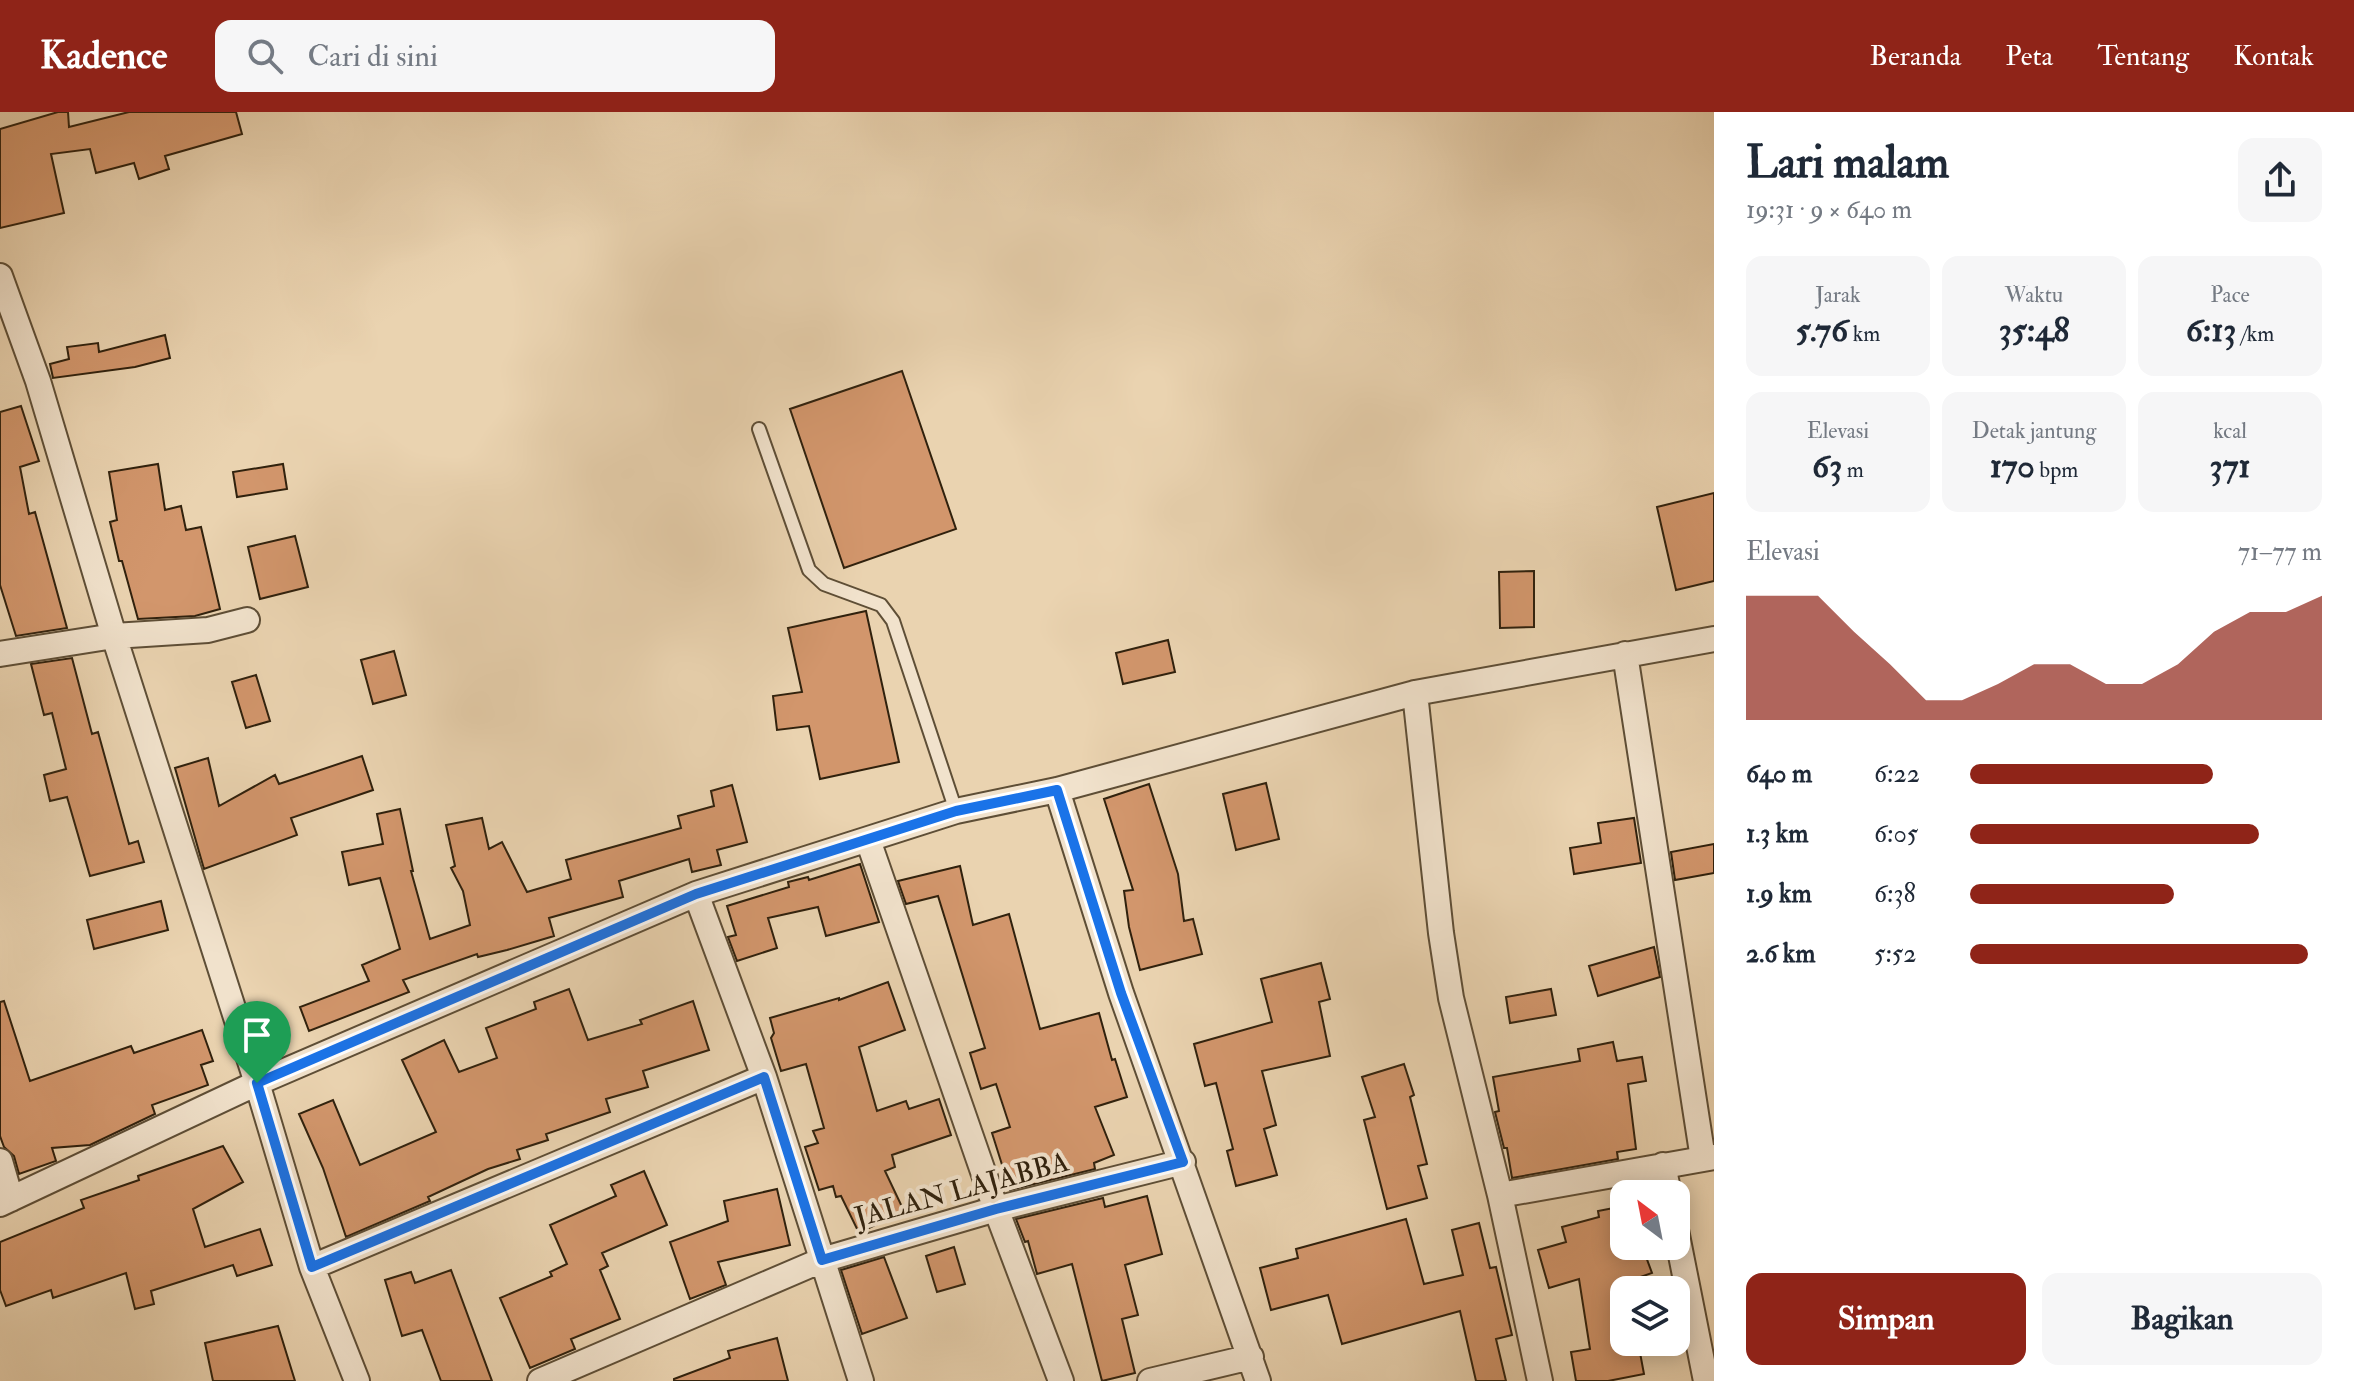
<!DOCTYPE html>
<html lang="id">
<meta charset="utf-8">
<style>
:root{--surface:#fff;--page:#f6f6f7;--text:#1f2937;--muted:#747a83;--accent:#8f2418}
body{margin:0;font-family:"IM FELL Double Pica",serif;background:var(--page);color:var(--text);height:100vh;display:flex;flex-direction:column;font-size:30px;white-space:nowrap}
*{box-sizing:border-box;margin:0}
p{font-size:26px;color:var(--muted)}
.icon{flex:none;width:44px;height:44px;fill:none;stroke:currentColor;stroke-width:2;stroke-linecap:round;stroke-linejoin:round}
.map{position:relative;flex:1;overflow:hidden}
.sheet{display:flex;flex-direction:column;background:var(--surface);width:640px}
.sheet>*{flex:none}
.needle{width:52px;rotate:328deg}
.fabs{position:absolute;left:1610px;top:1068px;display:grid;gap:16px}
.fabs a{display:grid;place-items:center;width:80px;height:80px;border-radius:16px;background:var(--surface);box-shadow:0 4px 20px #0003;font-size:40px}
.pin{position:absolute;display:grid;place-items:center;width:68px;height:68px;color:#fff;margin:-82px -34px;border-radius:50% 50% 50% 0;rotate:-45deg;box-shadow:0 0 8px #0007}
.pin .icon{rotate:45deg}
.round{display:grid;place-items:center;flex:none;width:84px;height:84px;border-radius:16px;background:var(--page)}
.summary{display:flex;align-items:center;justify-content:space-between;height:136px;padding:0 32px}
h1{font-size:44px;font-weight:700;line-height:60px}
.figures{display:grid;grid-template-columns:repeat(3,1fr);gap:12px;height:136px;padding:8px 32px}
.figures div{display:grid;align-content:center;border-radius:16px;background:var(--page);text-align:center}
.figures b{font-size:34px;font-weight:700}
.figures small{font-size:22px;font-weight:400}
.figures p{font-size:22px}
.chart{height:224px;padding:16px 32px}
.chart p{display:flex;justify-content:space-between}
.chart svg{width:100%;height:144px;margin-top:8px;fill:var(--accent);opacity:.7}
.cta{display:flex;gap:16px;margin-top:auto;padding:16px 32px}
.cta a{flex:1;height:92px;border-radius:16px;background:var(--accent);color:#fff;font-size:32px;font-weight:700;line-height:92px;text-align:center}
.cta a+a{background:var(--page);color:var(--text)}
ul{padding:0 32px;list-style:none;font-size:26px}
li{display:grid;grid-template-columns:128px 96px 1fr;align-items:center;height:60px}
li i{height:20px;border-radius:10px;background:var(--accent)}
header{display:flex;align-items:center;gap:48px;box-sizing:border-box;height:112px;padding:0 40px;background:var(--accent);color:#fff}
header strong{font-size:38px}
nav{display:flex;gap:44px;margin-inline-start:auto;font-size:28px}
.search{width:560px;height:72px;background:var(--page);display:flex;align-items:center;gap:20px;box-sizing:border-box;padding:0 28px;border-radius:16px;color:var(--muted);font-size:30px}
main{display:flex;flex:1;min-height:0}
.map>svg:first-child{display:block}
.building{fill:#d2966c;stroke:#30210d;stroke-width:2}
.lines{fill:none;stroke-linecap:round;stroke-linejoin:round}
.lane-casing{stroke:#5e4e36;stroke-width:16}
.street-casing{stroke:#5e4e36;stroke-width:28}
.lane{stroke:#f1e2cc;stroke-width:12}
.street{stroke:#f1e2cc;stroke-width:24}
.route-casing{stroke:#fff;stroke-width:16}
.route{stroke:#1a73e8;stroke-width:10}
.labels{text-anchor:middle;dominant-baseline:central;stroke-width:8;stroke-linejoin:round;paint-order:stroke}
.street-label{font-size:28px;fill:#30210d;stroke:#f1e2cc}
</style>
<header>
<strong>Kadence</strong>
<div class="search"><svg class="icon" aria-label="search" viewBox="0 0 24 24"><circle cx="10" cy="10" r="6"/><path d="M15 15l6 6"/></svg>Cari di sini</div>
<nav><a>Beranda</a><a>Peta</a><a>Tentang</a><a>Kontak</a></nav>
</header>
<main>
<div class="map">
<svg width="1714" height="1269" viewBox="0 0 1714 1269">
<rect width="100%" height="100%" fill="#ead3b0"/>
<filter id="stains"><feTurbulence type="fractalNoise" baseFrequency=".0025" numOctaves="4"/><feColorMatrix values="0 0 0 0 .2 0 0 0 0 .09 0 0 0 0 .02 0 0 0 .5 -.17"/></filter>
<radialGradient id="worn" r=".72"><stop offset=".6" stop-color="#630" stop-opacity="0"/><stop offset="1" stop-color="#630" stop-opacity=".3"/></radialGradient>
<path class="building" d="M58 0H68L69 15 129 0H236L242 22 165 44 169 57 139 67 134 51 96 61 90 37 51 42 64 101 0 116V17Z
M165 223 170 246 135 255 53 266 50 252 69 247 67 235 98 231 99 240Z
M902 259 956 417 844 456 790 297Z
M21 294 39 349 20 355 29 402 35 400 67 516 16 524 0 473V300Z
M158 352 165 398 181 394 186 418 201 415 220 497 195 504 138 507 122 449H119L110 410 117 408 109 360Z
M283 352 287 377 237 385 233 360Z
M1714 381V469L1676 478 1657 395Z
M295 424 308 475 260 487 248 435Z
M1534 459V515L1500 516 1499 460Z
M866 499 899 650 820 667 809 614 777 618 773 584 802 580 788 516Z
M1168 528 1175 560 1123 572 1116 541Z
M394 539 406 583 373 592 361 548Z
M72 546 92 622 98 620 129 732 138 729 144 750 90 764 67 685 50 689 44 663 66 657 52 601 44 603 31 552Z
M256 563 270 609 246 616 232 570Z
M362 644 373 678 291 706 297 723 204 757 175 656 208 646 219 694 275 663 279 672Z
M1266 671 1279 727 1236 738 1223 682Z
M1149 672 1178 762 1184 809 1193 807 1202 842 1140 858 1129 815 1124 779 1133 778 1104 687Z
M732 673 747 730 717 738 721 753 692 760 689 747 619 769 623 785 549 806 554 824 507 838 478 845 477 842 403 868 409 880 309 919 300 895 369 869 362 853 400 837 380 766 349 773 342 740 383 732 377 702 400 697 413 759H411L430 827 470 813 463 779 451 756 455 754 446 713 482 706 489 737 502 730 527 780 571 767 566 748 681 716 678 704 714 694 711 679Z
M1634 706 1641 751 1574 762 1570 736 1601 731 1598 711Z
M1714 732V761L1675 768 1671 740Z
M860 752 879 810 826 824 818 795 768 806 777 836 737 849 728 825 736 823 727 794 789 775 788 770 808 765 809 768Z
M960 754 973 813 1009 802 1040 917 1099 901 1112 948 1115 947 1127 985 1095 995 1114 1043 1094 1051 1095 1057 1010 1078 992 1021 1010 1015 996 972 981 977 970 941 985 936 938 784 906 792 898 769Z
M161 789 168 818 94 837 87 808Z
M1654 835 1660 865 1598 884 1589 854Z
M1321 851 1330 887 1319 890 1330 944 1262 959 1276 1013 1264 1017 1277 1063 1236 1074 1227 1039 1233 1037 1216 971 1205 974 1194 932 1272 910 1261 867Z
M888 870 905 918 859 935 877 999 906 989 909 997 939 987 951 1023 892 1043 895 1055 885 1059 904 1099 859 1121 841 1084 836 1085 833 1074 819 1078 805 1035 818 1031 813 1019 824 1016 806 952 781 959 771 926 774 921 770 906 839 886V888Z
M569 877 588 928 642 912 640 908 693 889 709 938 643 959 648 975 606 987 610 1000 546 1022 548 1028 517 1038 520 1047 488 1057 428 1085 430 1089 346 1125 323 1056 299 1002 333 988 360 1053 436 1020 402 948 444 928 459 960 497 946 486 916 536 897 534 890Z
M1551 877 1556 903 1510 911 1506 885Z
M4 889 30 969 131 934 134 941 202 918 213 949 201 953 208 973 152 993 155 1002 90 1033 52 1036 56 1049 19 1062 14 1044 4 1035 0 1024V890Z
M1613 930 1617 949 1642 945 1646 969 1628 972 1636 1037 1617 1040 1618 1047 1512 1066 1507 1036H1504L1495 1000 1499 999 1493 965 1580 949 1578 937Z
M1404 952 1414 983 1410 985 1427 1052 1418 1054 1427 1086 1387 1097 1364 1008 1375 1005 1362 965Z
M223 1034 243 1070 193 1097 205 1135 260 1117 272 1153 237 1164 233 1153 151 1179 154 1192 135 1197 126 1161 53 1186 51 1178 6 1194 0 1178V1130L84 1096 81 1088 139 1068 138 1064Z
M644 1059 667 1113 602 1141 608 1154 600 1158 620 1207 571 1227 575 1237 530 1256 500 1186 552 1164 550 1160 567 1152 550 1113 616 1084 611 1073Z
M777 1077 790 1133 718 1150 726 1173 690 1187 670 1130 728 1109 724 1089Z
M1147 1084 1162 1142 1125 1153 1138 1203 1122 1207 1135 1261 1102 1269 1072 1152 1037 1162 1028 1129 1025 1130 1016 1107 1103 1086 1105 1095Z
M1624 1094V1134H1642L1652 1161 1632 1168 1634 1178H1624V1230H1638L1644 1262 1608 1269H1576L1571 1240 1590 1237 1579 1167 1549 1176 1538 1138 1566 1130 1562 1115 1599 1105 1598 1099Z
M1406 1107 1424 1172 1463 1163 1452 1118 1479 1111 1490 1156 1496 1155 1512 1223 1496 1227 1506 1269H1476L1460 1199 1342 1232 1328 1183 1271 1198 1260 1156 1298 1146 1296 1137Z
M954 1135 965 1172 937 1180 926 1144Z
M884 1145 907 1206 862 1222 841 1158Z
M451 1158 492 1269H441L422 1218 402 1224 385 1168 411 1160 415 1171Z
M278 1214 295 1269H213L205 1231Z
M777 1226 788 1269H674V1267L730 1246 728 1239Z"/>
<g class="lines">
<g class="lane-casing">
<path id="lane" d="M759 317 809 458 824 472 881 493 893 509 956 699"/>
</g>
<g class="street-casing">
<path id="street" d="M0 164 38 269 114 524 257 971 312 1155 357 1269
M0 542 114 524 208 518 247 508
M1625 542 1703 1047
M1415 581 1441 821 1451 886 1500 1083 1540 1269
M1057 678 1121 881 1258 1269
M868 728 996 1097 1061 1269
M696 782 764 965 861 1269
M0 1049 11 1087
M1663 1053 1669 1082
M1500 1083 1714 1045
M0 1092 257 971 696 782 956 699 1057 678 1415 581 1714 527
M1676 1118 1706 1269
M312 1155 764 965
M540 1269 822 1148 996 1097 1183 1050
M1150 1269 1251 1245"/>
</g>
<use href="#lane" class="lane"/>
<use href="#street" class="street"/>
</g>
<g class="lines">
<g class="route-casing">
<path id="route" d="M1057 678 1121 881 1183 1050 996 1097 822 1148 764 965 312 1155 257 971 696 782 956 699Z"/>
</g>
<use href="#route" class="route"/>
</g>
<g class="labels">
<g class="street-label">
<text transform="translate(962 1078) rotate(-15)">JALAN LAJABBA</text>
</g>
</g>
<rect width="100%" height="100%" filter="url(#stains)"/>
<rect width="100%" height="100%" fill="url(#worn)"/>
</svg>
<div class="fabs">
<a><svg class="needle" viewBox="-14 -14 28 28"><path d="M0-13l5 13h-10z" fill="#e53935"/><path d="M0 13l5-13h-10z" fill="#747a83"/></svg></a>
<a><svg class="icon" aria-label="layers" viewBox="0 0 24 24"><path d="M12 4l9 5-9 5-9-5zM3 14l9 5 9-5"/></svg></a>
</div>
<div class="pin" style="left:257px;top:971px;background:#1e9e55"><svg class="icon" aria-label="arrive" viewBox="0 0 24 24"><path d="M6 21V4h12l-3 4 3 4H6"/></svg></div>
</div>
<section class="sheet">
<div class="summary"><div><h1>Lari malam</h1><p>19:31 · 9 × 640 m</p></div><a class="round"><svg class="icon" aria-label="share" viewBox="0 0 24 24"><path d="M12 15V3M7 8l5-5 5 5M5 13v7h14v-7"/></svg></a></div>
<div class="figures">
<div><p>Jarak</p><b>5.76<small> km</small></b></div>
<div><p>Waktu</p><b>35:48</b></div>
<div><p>Pace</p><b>6:13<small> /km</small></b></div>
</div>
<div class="figures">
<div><p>Elevasi</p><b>63<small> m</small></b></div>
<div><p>Detak jantung</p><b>170<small> bpm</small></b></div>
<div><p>kcal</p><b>371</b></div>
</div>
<div class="chart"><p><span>Elevasi</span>71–77 m</p>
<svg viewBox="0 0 160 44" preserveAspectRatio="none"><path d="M0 44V6L10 6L20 6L30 17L40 27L50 38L60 38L70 33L80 27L90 27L100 33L110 33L120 27L130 17L140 11L150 11L160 6V44z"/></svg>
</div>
<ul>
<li><b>640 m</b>6:22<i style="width:69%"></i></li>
<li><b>1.3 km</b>6:05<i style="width:82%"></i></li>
<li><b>1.9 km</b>6:38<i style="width:58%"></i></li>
<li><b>2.6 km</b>5:52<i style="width:96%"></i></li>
</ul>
<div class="cta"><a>Simpan</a><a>Bagikan</a></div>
</section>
</main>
